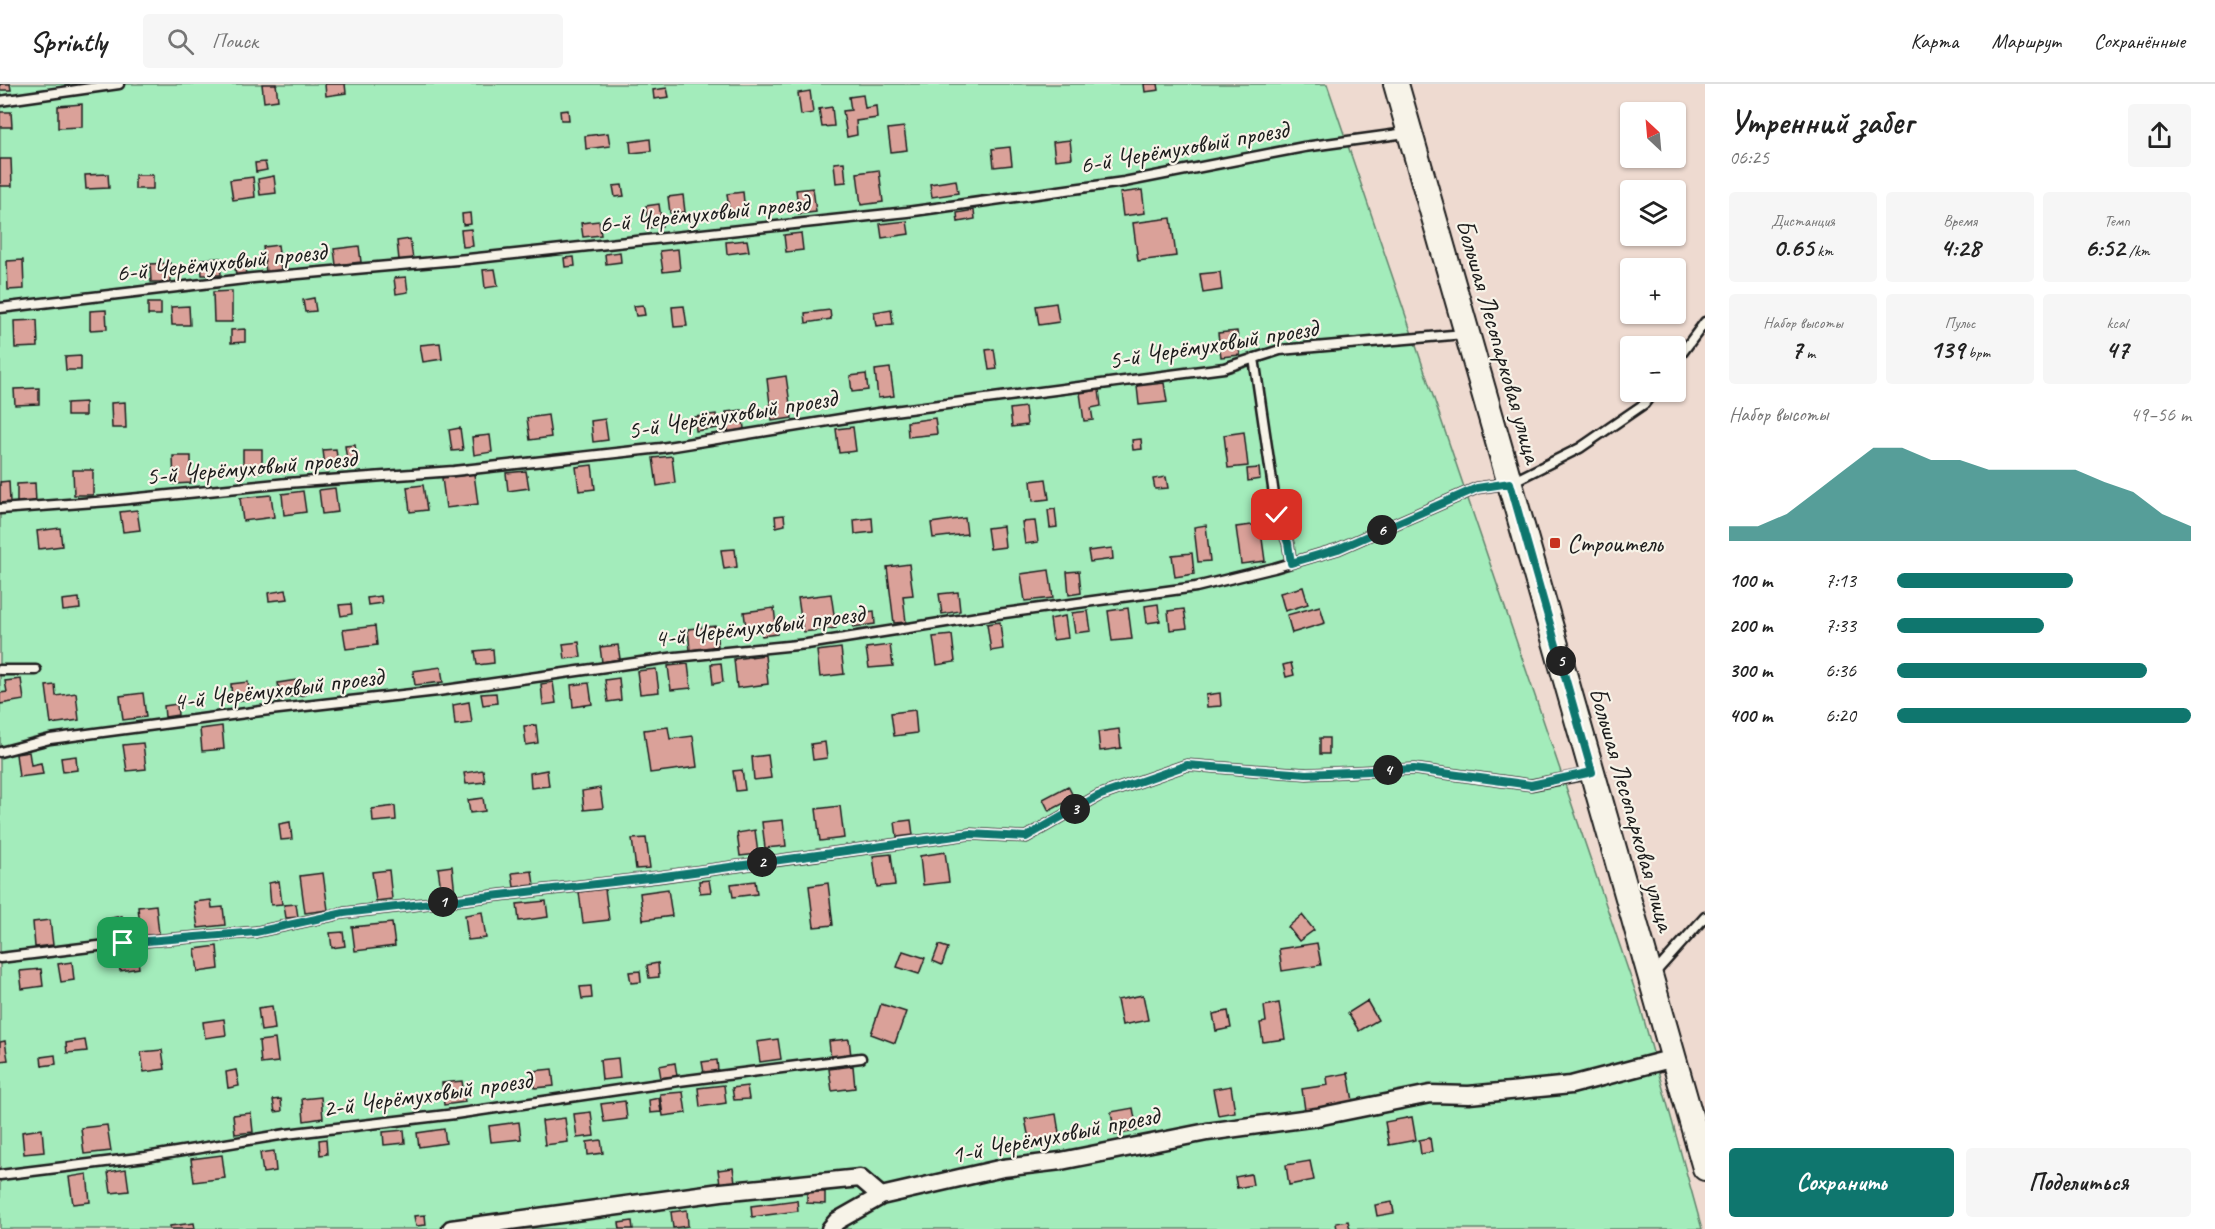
<!DOCTYPE html>
<html lang="ru">
<meta charset="utf-8">
<style>
:root{--surface:#fff;--page:#f6f6f6;--text:#222;--muted:#767676;--line:#e0e0e0;--accent:#0f766e}
body{margin:0;font-family:Caveat,sans-serif;background:var(--page);color:var(--text);height:100vh;display:flex;flex-direction:column;font-size:22px;white-space:nowrap}
*{box-sizing:border-box;margin:0}
p{font-size:20px;color:var(--muted)}
.icon{flex:none;width:33px;height:33px;fill:none;stroke:currentColor;stroke-width:2;stroke-linecap:round;stroke-linejoin:round}
.map{position:relative;flex:1;overflow:hidden}
.side{display:flex;flex-direction:column;background:var(--surface);width:510px}
.side>*{flex:none}
.needle{width:39px;rotate:334deg}
.tools{position:absolute;left:1620px;top:18px;display:grid;gap:12px}
.tools a{display:grid;place-items:center;width:66px;height:66px;border-radius:6px;background:var(--surface);box-shadow:0 2px 4px #0004;font-size:30px}
.pin{position:absolute;display:grid;place-items:center;width:51px;height:51px;color:#fff;margin:-26px;border-radius:12px;box-shadow:0 3px 9px #0006}
.km{position:absolute;width:30px;height:30px;margin:-15px;border-radius:50%;background:#222;color:#fff;font-size:16px;line-height:30px;text-align:center}
.round{display:grid;place-items:center;flex:none;width:63px;height:63px;border-radius:6px;background:var(--page)}
.headline{display:flex;align-items:center;justify-content:space-between;height:102px;padding:0 24px}
h1{font-size:33px;font-weight:700;line-height:45px}
.stats{display:grid;grid-template-columns:repeat(3,1fr);gap:9px;height:102px;padding:6px 24px}
.stats div{display:grid;align-content:center;border-radius:6px;background:var(--page);text-align:center}
.stats b{font-size:26px;font-weight:700}
.stats small{font-size:16px;font-weight:400}
.stats p{font-size:16px}
.chart{height:168px;padding:12px 24px}
.chart p{display:flex;justify-content:space-between}
.chart svg{width:100%;height:108px;margin-top:6px;fill:var(--accent);opacity:.7}
.cta{display:flex;gap:12px;margin-top:auto;padding:12px 24px}
.cta a{flex:1;height:69px;border-radius:6px;background:var(--accent);color:#fff;font-size:24px;font-weight:700;line-height:69px;text-align:center}
.cta a+a{background:var(--page);color:var(--text)}
ul{padding:0 24px;list-style:none;font-size:20px}
li{display:grid;grid-template-columns:96px 72px 1fr;align-items:center;height:45px}
li i{height:15px;border-radius:8px;background:var(--accent)}
header{display:flex;align-items:center;gap:36px;box-sizing:border-box;height:84px;padding:0 30px;background:var(--surface);border-bottom:2px solid var(--line)}
header strong{font-size:28px}
nav{display:flex;gap:33px;margin-inline-start:auto;font-size:21px}
.search{width:420px;height:54px;background:var(--page);display:flex;align-items:center;gap:15px;box-sizing:border-box;padding:0 21px;border-radius:6px;color:var(--muted);font-size:22px}
main{display:flex;flex:1;min-height:0}
.map>svg:first-child{display:block}
.green{fill:#a3ecbb;stroke:#60846c;stroke-width:1.5}
.building{fill:#daa199;stroke:#1c1c1c;stroke-width:1.5}
.lines{fill:none;stroke-linecap:round;stroke-linejoin:round}
.service-casing{stroke:#1c1c1c;stroke-width:13}
.minor-casing{stroke:#1c1c1c;stroke-width:21}
.secondary-casing{stroke:#1c1c1c;stroke-width:28}
.service{stroke:#f7f3e8;stroke-width:8}
.minor{stroke:#f7f3e8;stroke-width:16}
.secondary{stroke:#f7f3e8;stroke-width:24}
.route-casing{stroke:#fff;stroke-width:12}
.route{stroke:#0f766e;stroke-width:8}
.poi-dot{fill:#c8321e;stroke:#f7f3e8;stroke-width:2}
.labels{text-anchor:middle;dominant-baseline:central;stroke-width:4.5;stroke-linejoin:round;paint-order:stroke}
.street-label{font-size:26px;fill:#1c1c1c;stroke:#f7f3e8}
.poi-label{font-size:26px;fill:#1c1c1c;stroke:#f7f3e8;text-anchor:start}
</style>
<header>
<strong>Sprintly</strong>
<div class="search"><svg class="icon" aria-label="search" viewBox="0 0 24 24"><circle cx="10" cy="10" r="6"/><path d="M15 15l6 6"/></svg>Поиск</div>
<nav><a>Карта</a><a>Маршрут</a><a>Сохранённые</a></nav>
</header>
<main>
<div class="map">
<svg width="1705" height="1145" viewBox="0 0 1705 1145">
<rect width="100%" height="100%" fill="#eedad0"/>
<filter id="ink" filterUnits="userSpaceOnUse"><feTurbulence type="fractalNoise" baseFrequency=".0167" numOctaves="2"/><feDisplacementMap in="SourceGraphic" scale="12" xChannelSelector="R" yChannelSelector="G"/><feConvolveMatrix kernelMatrix="1 2 1 2 8 2 1 2 1" color-interpolation-filters="sRGB"/></filter>
<g filter="url(#ink)">
<path class="green" d="M0 0H1327L1639 918 1702 1145H0Z"/>
<path class="building" d="M0 0H10L11 6H0Z
M262 0H276L278 16 264 18Z
M325 0H345L346 9 326 12Z
M1144 0H1158L1159 6 1145 8Z
M667 4 669 13 654 15 653 6Z
M810 7 813 29 801 31 798 9Z
M863 11 865 24 876 22 877 34 856 37 857 51 847 53 843 27 851 26 849 13Z
M82 20V43L58 44V22Z
M832 23 834 42 822 43 819 25Z
M568 26 569 36H561L560 27Z
M0 28H11L12 43H0Z
M904 43 907 66 891 68 888 45Z
M608 49 610 62 586 65 585 52Z
M650 55 651 67 631 69 630 58Z
M1070 56 1072 74 1055 76 1053 58Z
M1010 63 1012 81 994 83 992 65Z
M0 75H11L12 102H0Z
M265 78 267 86 256 88 255 79Z
M844 78 846 98 836 99 834 79Z
M879 86 883 118 861 121 857 89Z
M108 90 109 104 86 105 85 91Z
M135 91H153V105H135Z
M274 92 276 109 260 111 258 95Z
M253 93 255 113 233 116 230 96Z
M956 96 958 109 932 113 930 100Z
M622 101 624 112 615 113 613 102Z
M813 104 816 128 799 130 796 106Z
M1142 106 1145 129 1123 132 1120 109Z
M743 108 745 129 730 132 727 110Z
M683 111 685 128 670 129 668 113Z
M659 120 662 142 648 144 646 122Z
M974 126 975 135 958 138 957 129Z
M470 129 471 140 463 141 462 130Z
M1171 134 1176 172 1138 177 1133 139Z
M599 137 601 151 583 153 581 139Z
M907 137 909 150 882 154 880 140Z
M471 145 473 162 463 163 461 146Z
M801 149 803 166 786 168 784 151Z
M410 155 413 175 399 176 397 157Z
M747 156 749 167 727 170 726 158Z
M278 161 281 186 266 188 263 163Z
M359 162 361 178 336 181 334 165Z
M678 165 680 186 663 188 660 167Z
M620 168 621 178 606 180 605 170Z
M574 173 575 182 565 183 564 174Z
M220 174 221 191H202L201 175Z
M23 176 24 205 8 206 7 177Z
M170 179 171 198H151L150 180Z
M245 183 246 191H236L235 184Z
M495 185 498 202 485 204 483 186Z
M1220 188 1222 206 1203 209 1200 190Z
M406 193 408 208 396 210 394 194Z
M232 207V238H214L213 208Z
M314 214 316 227 305 228 303 216Z
M148 219H161V231H148Z
M1056 219 1059 238 1039 241 1036 222Z
M643 221 645 231 636 232 634 222Z
M189 222 190 241H172L171 223Z
M684 222 687 242 674 243 672 223Z
M891 225 893 240 876 242 874 228Z
M106 226 107 245 90 246V227Z
M830 226 831 235 806 239 805 229Z
M37 236 38 263 15 264 14 237Z
M245 245V258L231 259V246Z
M1237 247 1240 271 1221 273 1218 249Z
M440 259 442 275 423 278 420 261Z
M994 265 997 285 989 286 986 266Z
M81 272V286H66L65 273Z
M890 284 894 312 878 314 875 286Z
M866 290 868 306 852 308 850 292Z
M786 292 792 334 772 337 767 295Z
M1164 299 1167 318 1139 321 1137 302Z
M39 304V320L15 321 14 305Z
M1099 306 1101 322 1091 324 1093 336 1084 337 1080 309Z
M85 318V332H67V319Z
M125 318 126 344H112L111 319Z
M1025 323 1027 341 1012 343 1010 325Z
M742 326 744 345 728 348 726 328Z
M716 330 718 344 696 347 695 333Z
M548 331 551 353 530 356 527 334Z
M935 334 937 350 908 353 907 338Z
M605 335 608 356 593 358 591 337Z
M853 343 856 367 839 369 836 345Z
M460 344 463 366 452 367 449 346Z
M1244 348 1248 382 1228 384 1224 351Z
M490 351 492 368 474 371 472 353Z
M1141 355 1142 365 1133 366 1132 356Z
M355 361 358 383 348 384 345 362Z
M243 365H262V388H243Z
M336 365 338 381 325 382 323 366Z
M173 372H191V399L174 400Z
M672 372 675 399 657 402 653 374Z
M592 381 595 405 579 407 576 383Z
M1259 384 1260 395 1248 397 1247 385Z
M73 386H93V411H74Z
M526 387 529 404 508 407 506 389Z
M474 390 478 420 446 424 442 394Z
M1166 393 1168 404 1155 405 1153 395Z
M1046 395 1049 415 1033 417 1031 397Z
M9 397 10 418 0 419V398Z
M35 399 36 419 17 420V400Z
M423 401 427 426 410 428 407 403Z
M335 404 338 428 322 430 319 406Z
M303 407 306 428 284 431 282 410Z
M271 411 274 433 243 437 240 414Z
M1055 425 1057 443 1050 444 1048 426Z
M137 426 140 446 123 448 120 428Z
M784 431 785 441 776 443 775 432Z
M872 434 873 448 855 450 854 436Z
M965 434 967 450 933 454 931 439Z
M1035 437 1038 458 1025 460 1022 438Z
M1260 440 1265 477 1241 480 1236 443Z
M1206 441 1210 477 1198 478 1194 443Z
M1003 442 1005 463 990 465 987 444Z
M60 444 62 462 39 465 37 447Z
M1112 464 1113 475 1090 478 1088 467Z
M735 465 737 483 724 485 721 466Z
M1192 469 1194 490 1175 493 1172 471Z
M909 480 913 511 903 512 906 538 894 539 887 483Z
M1049 486 1053 514 1025 517 1021 490Z
M1079 487 1081 509 1069 511 1067 488Z
M1303 503 1308 520 1285 527 1280 509Z
M286 506 288 515 269 517 268 509Z
M958 508 960 527 942 530 939 510Z
M831 510 836 544 803 548 798 514Z
M381 512 382 519 368 521 367 514Z
M79 514 80 525 63 527 62 516Z
M351 520 352 530 341 532 339 521Z
M1158 520 1160 537 1147 539 1145 522Z
M1320 522 1325 539 1292 549 1287 531Z
M774 524 777 550 762 552 760 543 746 544 744 528Z
M1128 524 1132 555 1112 557 1108 527Z
M1184 525 1187 544 1170 546 1168 527Z
M874 527 875 540 853 543 851 530Z
M1088 527 1091 547 1075 549 1072 529Z
M1065 532 1068 554 1053 556 1050 535Z
M1000 538 1003 565 991 567 987 540Z
M375 542 377 561 346 565 343 546Z
M715 542 718 562 690 566 688 545Z
M952 551 955 578 937 581 933 553Z
M579 558 581 573 565 575 563 560Z
M618 561 620 575 602 578 600 563Z
M890 561 893 582 869 584 866 564Z
M841 564 844 590 820 593 817 567Z
M493 565 494 579 477 581 475 567Z
M765 571 768 600 737 604 734 575Z
M721 579 723 598 713 600 711 580Z
M1291 579 1294 591 1286 593 1283 581Z
M688 580 691 604 671 606 668 582Z
M441 583 443 598 415 601 413 587Z
M656 585 659 608 640 610 637 587Z
M619 594 621 616 608 618 605 596Z
M21 595 24 616 0 620V609L7 608 5 597Z
M303 595 305 611 280 614 278 599Z
M248 598 250 615 232 617 231 600Z
M553 598 556 619 543 621 541 600Z
M589 599 592 620 573 623 571 601Z
M55 601 56 612 76 609 79 636 51 640 46 602Z
M143 609 146 633 123 636 120 612Z
M496 609 497 619 483 621 481 610Z
M1220 609 1221 622 1207 623 1206 611Z
M469 618 472 639 455 641 453 621Z
M177 620 178 631 165 633 164 622Z
M915 626 917 649 894 652 891 629Z
M536 641 538 659 526 661 524 642Z
M222 642 224 665 202 667 200 645Z
M668 643 670 655 693 652 697 683 650 689 644 646Z
M1119 645 1121 664 1100 667 1098 648Z
M1320 654H1329V670H1320Z
M825 658 827 674 813 676 811 660Z
M143 659 146 685 127 687 123 661Z
M29 668 31 681 41 679 43 690 19 693 16 670Z
M768 671 771 694 754 696 752 673Z
M76 672 77 686 63 688 61 674Z
M483 686 485 698 466 700 464 689Z
M547 686 549 702 531 704 530 689Z
M742 686 745 706 736 707 733 687Z
M1068 702 1074 714 1049 727 1043 715Z
M600 704 603 724 584 726 582 707Z
M483 714 485 727 470 729 468 716Z
M395 722 396 736 373 738 372 725Z
M840 722 844 754 820 757 816 725Z
M783 736 786 762 765 764 762 738Z
M911 736 913 751 897 753 895 738Z
M290 738 292 755 281 756 279 740Z
M755 746 758 770 740 772 737 749Z
M646 754 650 784 636 785 632 755Z
M945 768 949 798 923 801 920 772Z
M891 770 895 801 877 803 873 772Z
M452 782 455 810 442 812 438 784Z
M389 786 392 815 376 817 372 788Z
M532 787 534 801 514 803 512 789Z
M323 789 328 826 305 829 300 792Z
M709 796 711 808 700 809 699 797Z
M279 797 282 820 271 821 269 799Z
M755 797 757 810 733 813 731 800Z
M828 799 833 841 814 843 809 802Z
M605 805 609 836 583 839 579 808Z
M668 805 672 832 643 836 640 809Z
M211 816 212 824 223 823 225 841 198 844 194 818Z
M546 817 548 833 519 837 517 820Z
M296 820 298 833 286 834 284 821Z
M156 821 159 850 141 852 138 823Z
M482 828 486 854 468 856 465 831Z
M1302 831 1314 846 1299 857 1288 843Z
M122 832 124 850 113 852 111 834Z
M50 836 53 861 35 863 33 838Z
M392 839 395 862 355 867 352 843Z
M343 848 345 862 332 864 330 849Z
M1317 859 1321 881 1282 887 1279 865Z
M939 861 948 864 942 881 933 877Z
M217 862 219 885 198 888 195 865Z
M903 867 925 874 919 890 897 883Z
M137 869 139 884 120 887 118 872Z
M72 878 74 896 61 898 58 880Z
M658 879 659 893 649 894 647 881Z
M41 885 43 902 22 905 20 887Z
M640 887 641 898 631 899 629 888Z
M591 902 592 914 582 915 580 903Z
M1143 911 1148 936 1122 941 1117 916Z
M1367 917 1378 936 1359 947 1348 929Z
M1279 919 1285 955 1263 958 1260 939 1266 938 1264 922Z
M881 920 906 928 895 959 871 950Z
M272 922 275 945 261 947 258 924Z
M1228 927 1231 944 1216 947 1213 930Z
M224 935 226 951 205 954 203 938Z
M275 955 278 978 261 980 259 957Z
M778 955 781 975 760 978 757 958Z
M849 955 851 972 831 975 829 957Z
M85 956 87 967 67 969 66 959Z
M5 957 8 976 0 977V958Z
M162 966 165 985 144 988 141 968Z
M55 971 56 980 42 982 41 973Z
M618 974 620 994 602 996 600 976Z
M717 976 718 987 704 989 702 978Z
M675 979 677 992 661 994 659 982Z
M853 982 855 1004 832 1007 829 985Z
M552 985 554 1002 535 1004 533 987Z
M236 986 239 1002 228 1004 226 988Z
M1348 989 1353 1017 1305 1026 1302 1005 1328 1001 1327 993Z
M462 997 465 1018 444 1021 442 999Z
M724 1001 726 1019 700 1023 698 1004Z
M747 1002 749 1015 734 1016 732 1004Z
M1231 1002 1235 1028 1218 1031 1213 1005Z
M683 1008 686 1029 663 1032 660 1010Z
M321 1013 323 1034 304 1037 302 1015Z
M659 1014 661 1028 650 1029 649 1016Z
M281 1015 282 1027 275 1028 273 1016Z
M625 1017 627 1035 604 1038 601 1020Z
M1133 1024 1137 1047 1115 1051 1111 1028Z
M591 1028 594 1052 577 1054 574 1030Z
M251 1029 253 1048 235 1050 233 1031Z
M1056 1030 1060 1055 1030 1060 1025 1035Z
M1412 1033 1416 1056 1389 1061 1385 1038Z
M565 1034 568 1058 545 1061 542 1037Z
M519 1038 521 1055 491 1058 489 1042Z
M107 1041 111 1067 84 1070 81 1044Z
M42 1045 44 1068 24 1070 22 1048Z
M444 1045 446 1059 419 1063 417 1049Z
M404 1046 405 1059 384 1061 383 1048Z
M1430 1054 1432 1068 1421 1070 1419 1056Z
M326 1055 327 1070 320 1071 319 1056Z
M601 1056 603 1069 588 1071 587 1058Z
M274 1067 276 1087 263 1089 260 1069Z
M222 1071 225 1094 194 1098 191 1075Z
M1310 1077 1314 1096 1289 1101 1286 1081Z
M733 1084 735 1098 720 1100 718 1086Z
M126 1085 129 1107 111 1109 108 1088Z
M87 1090 90 1118 73 1120 69 1093Z
M1251 1090 1253 1101 1237 1104 1235 1093Z
M807 1107 825 1108V1120L807 1119Z
M797 1116 798 1127 752 1133 751 1122Z
M1392 1118 1394 1129 1377 1132 1375 1121Z
M687 1126 688 1142 673 1144 671 1128Z
M425 1131 426 1141 416 1142 414 1132Z
M632 1137 633 1145H620L619 1139Z
M1348 1137 1350 1145H1337L1336 1139Z
M194 1139 195 1145H170V1142Z"/>
<g class="lines">
<g class="service-casing">
<path id="service" d="M0 17 119 0
M0 224 253 194 468 175 907 128 1124 98 1304 63 1406 49
M1254 274 1277 431 1288 459 1291 479
M1676 277 1705 238
M0 425 109 417 287 399 454 387 661 364 878 329 1224 284 1280 266 1464 250
M0 586H36
M0 668 50 655 261 627 438 607 676 573 807 560 997 530 1196 503 1274 484 1338 465 1477 404 1510 399 1580 364 1644 320 1653 308
M0 874 123 859 256 848 344 829 658 793 970 750 1026 753 1098 712 1187 681 1307 690 1414 685 1531 701 1592 689
M1653 891 1705 833
M0 1091 146 1073 286 1050 455 1030 679 997 861 974"/>
</g>
<g class="minor-casing">
<path id="minor" d="M451 1145 721 1108 860 1094 881 1112 1003 1084 1061 1077 1207 1048 1317 1033 1430 1010 1469 1011 1571 1001 1674 974
M830 1145 837 1137 881 1112"/>
</g>
<g class="secondary-casing">
<path id="secondary" d="M1396 0 1705 1084"/>
</g>
<use href="#service" class="service"/>
<use href="#minor" class="minor"/>
<use href="#secondary" class="secondary"/>
</g>
</g>
<g class="lines" filter="url(#ink)">
<g class="route-casing">
<path id="route" d="M123 859 256 848 344 829 657 793 970 750 1026 753 1098 712 1187 681 1306 690 1414 685 1531 701 1592 688 1510 399 1477 404 1338 465 1291 479 1288 459 1277 431"/>
</g>
<use href="#route" class="route"/>
</g>
<rect class="poi-dot" x="1549" y="453" width="12" height="12" rx="3"/>
<g class="labels">
<g class="street-label">
<text transform="translate(1184 63) rotate(-10)">6-й Черёмуховый проезд</text>
<text transform="translate(704 129) rotate(-6)">6-й Черёмуховый проезд</text>
<text transform="translate(221 178) rotate(-6)">6-й Черёмуховый проезд</text>
<text transform="translate(1499 257) rotate(74)">Большая Лесопарковая улица</text>
<text transform="translate(1213 260) rotate(-9)">5-й Черёмуховый проезд</text>
<text transform="translate(732 330) rotate(-9)">5-й Черёмуховый проезд</text>
<text transform="translate(251 383) rotate(-5)">5-й Черёмуховый проезд</text>
<text transform="translate(759 542) rotate(-7)">4-й Черёмуховый проезд</text>
<text transform="translate(278 605) rotate(-7)">4-й Черёмуховый проезд</text>
<text transform="translate(1632 725) rotate(74)">Большая Лесопарковая улица</text>
<text transform="translate(427 1010) rotate(-8)">2-й Черёмуховый проезд</text>
<text transform="translate(1055 1051) rotate(-11)">1-й Черёмуховый проезд</text>
</g>
<g class="poi-label">
<text x="1567" y="459">Строитель</text>
</g>
</g>
</svg>
<div class="tools">
<a><svg class="needle" viewBox="-14 -14 28 28"><path d="M0-13l5 13h-10z" fill="#e53935"/><path d="M0 13l5-13h-10z" fill="#767676"/></svg></a>
<a><svg class="icon" aria-label="layers" viewBox="0 0 24 24"><path d="M12 4l9 5-9 5-9-5zM3 14l9 5 9-5"/></svg></a>
<a>+</a>
<a>−</a>
</div>
<div class="pin" style="left:123px;top:859px;background:#1e9e55"><svg class="icon" aria-label="arrive" viewBox="0 0 24 24"><path d="M6 21V4h12l-3 4 3 4H6"/></svg></div>
<div class="pin" style="left:1277px;top:431px;background:#d93025"><svg class="icon" aria-label="check" viewBox="0 0 24 24"><path d="M5 12l5 5 9-10"/></svg></div>
<b class="km" style="left:443px;top:818px">1</b>
<b class="km" style="left:762px;top:778px">2</b>
<b class="km" style="left:1075px;top:725px">3</b>
<b class="km" style="left:1388px;top:686px">4</b>
<b class="km" style="left:1561px;top:577px">5</b>
<b class="km" style="left:1382px;top:446px">6</b>
</div>
<section class="side">
<div class="headline"><div><h1>Утренний забег</h1><p>06:25</p></div><a class="round"><svg class="icon" aria-label="share" viewBox="0 0 24 24"><path d="M12 15V3M7 8l5-5 5 5M5 13v7h14v-7"/></svg></a></div>
<div class="stats">
<div><p>Дистанция</p><b>0.65<small> km</small></b></div>
<div><p>Время</p><b>4:28</b></div>
<div><p>Темп</p><b>6:52<small> /km</small></b></div>
</div>
<div class="stats">
<div><p>Набор высоты</p><b>7<small> m</small></b></div>
<div><p>Пульс</p><b>139<small> bpm</small></b></div>
<div><p>kcal</p><b>47</b></div>
</div>
<div class="chart"><p><span>Набор высоты</span>49–56 m</p>
<svg viewBox="0 0 160 44" preserveAspectRatio="none"><path d="M0 44V38L10 38L20 33L30 24L40 15L50 6L60 6L70 11L80 11L90 15L100 15L110 15L120 15L130 20L140 24L150 33L160 38V44z"/></svg>
</div>
<ul>
<li><b>100 m</b>7:13<i style="width:60%"></i></li>
<li><b>200 m</b>7:33<i style="width:50%"></i></li>
<li><b>300 m</b>6:36<i style="width:85%"></i></li>
<li><b>400 m</b>6:20<i style="width:100%"></i></li>
</ul>
<div class="cta"><a>Сохранить</a><a>Поделиться</a></div>
</section>
</main>
